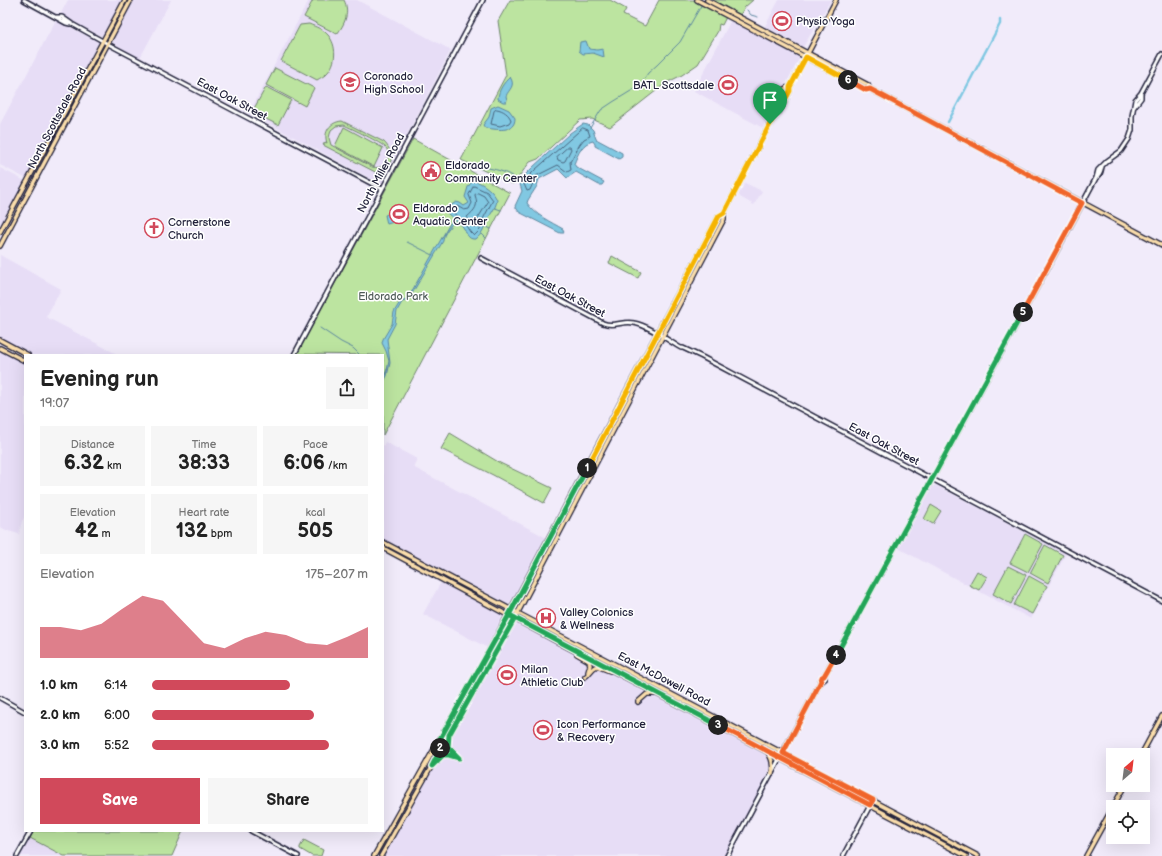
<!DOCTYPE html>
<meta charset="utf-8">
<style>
:root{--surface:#fff;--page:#f6f6f6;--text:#222;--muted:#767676;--accent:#d1495b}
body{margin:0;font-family:"Balsamiq Sans",sans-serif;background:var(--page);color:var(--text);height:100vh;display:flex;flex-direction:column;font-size:15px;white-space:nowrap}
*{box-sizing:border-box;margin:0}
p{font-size:13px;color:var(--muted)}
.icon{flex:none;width:22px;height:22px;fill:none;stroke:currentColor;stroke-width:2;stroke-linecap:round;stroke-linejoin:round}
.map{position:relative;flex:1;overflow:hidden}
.side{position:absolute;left:24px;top:354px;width:360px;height:478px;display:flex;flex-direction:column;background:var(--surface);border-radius:0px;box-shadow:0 4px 16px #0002}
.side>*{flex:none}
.needle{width:26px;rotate:28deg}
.tools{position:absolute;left:1106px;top:748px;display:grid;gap:8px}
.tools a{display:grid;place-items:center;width:44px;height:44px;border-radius:0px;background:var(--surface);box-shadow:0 4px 16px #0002;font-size:20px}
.pin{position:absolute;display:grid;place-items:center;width:34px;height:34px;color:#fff;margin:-41px -17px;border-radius:50% 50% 50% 0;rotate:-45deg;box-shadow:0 0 4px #0007}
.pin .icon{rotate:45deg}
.km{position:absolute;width:20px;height:20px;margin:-10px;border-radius:50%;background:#222;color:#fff;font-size:11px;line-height:20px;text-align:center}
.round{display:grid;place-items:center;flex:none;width:42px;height:42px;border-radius:0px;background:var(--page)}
.overview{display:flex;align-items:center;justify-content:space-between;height:68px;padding:0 16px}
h1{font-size:22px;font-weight:600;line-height:30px}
.metrics{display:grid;grid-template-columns:repeat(3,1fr);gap:6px;height:68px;padding:4px 16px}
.metrics div{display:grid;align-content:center;border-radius:0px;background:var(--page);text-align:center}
.metrics b{font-size:20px;font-weight:600}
.metrics small{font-size:11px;font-weight:400}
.metrics p{font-size:11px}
.chart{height:112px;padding:8px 16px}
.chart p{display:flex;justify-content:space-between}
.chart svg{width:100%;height:72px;margin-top:4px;fill:var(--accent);opacity:.7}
.button{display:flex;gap:8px;margin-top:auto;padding:8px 16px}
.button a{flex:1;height:46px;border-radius:0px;background:var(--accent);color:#fff;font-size:16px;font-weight:600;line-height:46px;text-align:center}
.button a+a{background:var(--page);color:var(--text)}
ul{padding:0 16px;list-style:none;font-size:13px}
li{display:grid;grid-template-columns:64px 48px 1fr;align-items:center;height:30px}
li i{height:10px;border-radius:5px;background:var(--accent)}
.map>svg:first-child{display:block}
.built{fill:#e7ddf6}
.green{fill:#bce4a0;stroke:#6f836e;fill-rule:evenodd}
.water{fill:#81c8e2;stroke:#5b869f}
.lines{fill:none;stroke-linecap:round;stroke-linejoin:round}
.shore{stroke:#48647e;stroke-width:1}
.stream{stroke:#5b869f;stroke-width:1}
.canal{stroke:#81c8e2;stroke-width:2.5}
.minor-casing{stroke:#22223b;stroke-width:6}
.major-casing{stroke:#22223b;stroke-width:6}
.minor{stroke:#fff;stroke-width:3}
.major{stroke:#faddab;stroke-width:3.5}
.split-1-casing{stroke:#fff;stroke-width:8}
.split-2-casing{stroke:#fff;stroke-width:8}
.split-3-casing{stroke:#fff;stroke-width:8}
.split-4-casing{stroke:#fff;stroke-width:8}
.split-5-casing{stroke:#fff;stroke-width:8}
.split-6-casing{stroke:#fff;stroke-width:8}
.split-7-casing{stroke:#fff;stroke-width:8}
.split-1{stroke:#f5b400;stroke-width:5}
.split-2{stroke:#22a559;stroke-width:5}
.split-3{stroke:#22a559;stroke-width:5}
.split-4{stroke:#f0652b;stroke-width:5}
.split-5{stroke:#22a559;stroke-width:5}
.split-6{stroke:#f0652b;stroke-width:5}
.split-7{stroke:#f5b400;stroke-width:5}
.labels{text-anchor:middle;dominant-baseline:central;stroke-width:3;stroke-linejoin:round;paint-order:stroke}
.poi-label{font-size:11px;fill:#22223b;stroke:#fff;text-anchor:start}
.street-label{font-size:11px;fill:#22223b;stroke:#fff}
.park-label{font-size:11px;fill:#505c59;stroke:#fff}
</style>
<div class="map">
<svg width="1162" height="856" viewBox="0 0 1162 856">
<rect width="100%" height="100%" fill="#f1ebfa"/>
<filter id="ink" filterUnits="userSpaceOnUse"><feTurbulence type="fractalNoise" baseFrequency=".025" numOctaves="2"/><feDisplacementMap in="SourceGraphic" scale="8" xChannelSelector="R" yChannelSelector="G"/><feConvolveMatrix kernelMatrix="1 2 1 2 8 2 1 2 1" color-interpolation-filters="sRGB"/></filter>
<g filter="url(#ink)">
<path class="built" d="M68 0H122L104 35 101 36 60 15Z
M134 0H171L140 58 111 42Z
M309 0H357L451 50 381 184 249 113Z
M779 0H831L803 47H801L796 43 771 30 764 28Z
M56 20 95 40 98 42V44L27 179 0 165V124Z
M731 20 800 57 763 128 694 91Z
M0 168 25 181 0 227Z
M745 183 762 191 754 205 740 197 739 194Z
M0 255 61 289 46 317 115 353 114 355H32L0 338Z
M0 350 25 363V516L22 521 19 534 8 531 0 527Z
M385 442 417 459 413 467 547 538 512 604H507L383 539V446Z
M935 485 1066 554 1031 619 898 548 932 487Z
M442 583 504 616V620L488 648 423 614 440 584Z
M518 623 546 639 552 641 587 660 591 661 638 687 647 690 763 751 768 755 771 760V763L767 776 724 856H383L445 748H449V744L453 731 477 692 486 673 492 666 515 625Z
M30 838 64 856H20Z"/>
<path class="green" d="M313 0H344C350 12 345 24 337 34L304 17Z
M510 0H610L626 9 623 15 645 26 659 0H694L726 17 722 25 719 24 718 31 698 64 682 75 666 83 610 127 592 119 580 120 538 159 530 162 513 184 461 160 506 75 498 21Z
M713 0H753L745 7 740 15Z
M309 24C316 27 323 29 328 35 337 45 337 63 327 73 325 76 320 78 317 80L281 61 300 25Z
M275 68 314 88 305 106 266 85Z
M266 87 291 100 278 125 252 112Z
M342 121 384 142C394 152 395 167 379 171L382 173 381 175 323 145 325 142 327 143C323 132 330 122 342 121ZM344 125C351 128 382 143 386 148 389 152 389 158 386 163 382 168 377 168 372 167L331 145 329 138 331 130 336 126Z
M344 127 383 148 374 167 335 146Z
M413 139 510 193 383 435V355L297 354Z
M612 256 641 272 638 278 609 263Z
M450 433 500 463 552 488 544 503 493 475 441 449Z
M931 505 941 511 933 524 924 519Z
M1025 534 1043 544 1028 572 1010 563Z
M1045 545 1063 555 1048 583 1030 573Z
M1008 566 1026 575 1011 604 993 594Z
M977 571 987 577 979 590 969 585Z
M1029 576 1047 586 1032 614 1014 605Z
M34 831H183L172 856H64L30 838Z
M304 840 323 850 321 856H312L300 849V847Z"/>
<path class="water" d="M586 41 589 49 597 50 603 49 604 57 593 53 583 54 579 51 580 42Z
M510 77C516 86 509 89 506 96L507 100 506 102H503L498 99C498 91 504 82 510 77Z
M498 105 509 110 515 118C515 134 495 129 485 128L483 125 489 117 491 108Z
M583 124 588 125 593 130 596 139 622 153V157L619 159 595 146V144L593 141C582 143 578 154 574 164L576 167 604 182 602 185H599L576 172 567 178 558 169 539 179 537 186 528 200 527 203C535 215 551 222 563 229L564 233H560L519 212 515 206 522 191 519 181 522 180 526 174 533 167 570 133Z
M473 180C482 183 493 190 497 200 496 209 489 215 486 223 483 230 482 234 476 239 467 240 467 233 463 227 461 224 458 222 455 220 451 226 443 233 443 241L410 297 408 300 402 302 397 311 395 324 387 339 390 363 387 376 383 383V379L386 375 389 361 386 351 382 343 383 339 392 324 394 312 400 302 408 298 453 218 448 214 447 208 456 202 460 203 464 206 469 203 465 197 468 187Z
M403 210 408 218 402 220 399 213H398L400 220 387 224 385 215Z"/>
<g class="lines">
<path class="shore" d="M497 109C503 110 509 114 511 120L509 123 500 126 491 124 494 111Z
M583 128 588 130 590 136 584 139 580 144 570 162 571 170 567 172 558 165 536 176 530 190 527 191 524 184 529 176 535 170Z
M568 147H570L571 149 565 161 563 162 558 160 557 157Z
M474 186 487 192 493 200 482 221 480 230 474 236 470 232 463 221 451 211 457 206 464 210 469 209 472 203 469 195Z
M478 193 484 196 488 202 478 218 476 226 474 227 467 217C475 210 479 206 475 195Z"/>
<path class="stream" d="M747 10 751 15 758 17
M590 128 601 110 613 102 639 86 648 73 657 65 680 42 702 4
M481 169 482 167C494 169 506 171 516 179
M475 182 478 175
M495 208 501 210
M485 226 491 229
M482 234 486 238
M407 242 433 255
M320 328 341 342 353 348 360 355
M384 377 387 369"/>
<path class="canal" d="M948 122 1000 24V20"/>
<g class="minor-casing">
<path id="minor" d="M24 0 66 23 70 24
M56 17H62L72 24 108 44 382 189
M1134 107 1141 98V93
M1096 178C1100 176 1101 172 1102 167
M481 258 603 323C614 328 623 320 634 323 650 326 667 340 681 348H683L702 357 1162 601
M294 355 483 0
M820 683 825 679 824 676 849 631 1066 234 1096 178 1098 170 1107 161 1121 151 1129 139 1132 130V116L1135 100 1141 93 1162 54
M0 698 25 712
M251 831 298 856
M17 856 31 831
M727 856 820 683V681L824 676
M843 856 873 800"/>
</g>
<g class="major-casing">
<path id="major" d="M697 0 866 89H870
M707 0 868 85 870 89 1162 245
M775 114C774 105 782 96 786 88L790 87
M0 232 125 0
M0 246 131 0
M0 340 28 355
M0 348 25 361
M383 542 978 856
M383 548 554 640 966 856
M577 654 589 661 590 665 588 672
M585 677C590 674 591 668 597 666L610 671
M638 702 647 694H658
M448 738V747L456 756
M767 751C772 758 774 764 772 773
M1141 755 1162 716
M434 764 443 755H449L459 758
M374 856 483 662 719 216 724 213
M381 856 515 618 724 219V213L775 114 779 112 790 91V87L836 0
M1086 856 1125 785"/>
</g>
<use href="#minor" class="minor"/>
<use href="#major" class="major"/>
</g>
</g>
<g class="lines" filter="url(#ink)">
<g class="split-1-casing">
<path id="split-1" d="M587 468 719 216 724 213 770 124"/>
</g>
<g class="split-2-casing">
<path id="split-2" d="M440 748H441L432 766 443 755H449L459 758 448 747 449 735 515 618 509 615 587 468"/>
</g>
<g class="split-3-casing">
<path id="split-3" d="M440 748 436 746 509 615 718 725"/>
</g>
<g class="split-4-casing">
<path id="split-4" d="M718 725 870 805 873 800 783 753 820 683 822 677 824 676 836 655"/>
</g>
<g class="split-5-casing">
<path id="split-5" d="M836 655 1023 312"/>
</g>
<g class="split-6-casing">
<path id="split-6" d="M848 80 866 90 870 89 1082 203 1023 312"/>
</g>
<g class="split-7-casing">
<path id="split-7" d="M770 124 775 114 778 112 790 91V87L806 57 848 80"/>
</g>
<use href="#split-1" class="split-1"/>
<use href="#split-2" class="split-2"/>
<use href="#split-3" class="split-3"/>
<use href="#split-4" class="split-4"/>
<use href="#split-5" class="split-5"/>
<use href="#split-6" class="split-6"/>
<use href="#split-7" class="split-7"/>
</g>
<defs>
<g id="stadium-ring" transform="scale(1)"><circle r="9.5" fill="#fff" stroke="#d1495b" stroke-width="1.5"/><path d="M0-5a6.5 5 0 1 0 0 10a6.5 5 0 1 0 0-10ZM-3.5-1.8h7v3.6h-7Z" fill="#d1495b"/></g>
<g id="school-ring" transform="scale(1)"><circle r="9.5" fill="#fff" stroke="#d1495b" stroke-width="1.5"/><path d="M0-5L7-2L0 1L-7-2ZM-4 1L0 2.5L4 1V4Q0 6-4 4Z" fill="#d1495b"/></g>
<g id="civic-ring" transform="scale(1)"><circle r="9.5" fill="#fff" stroke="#d1495b" stroke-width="1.5"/><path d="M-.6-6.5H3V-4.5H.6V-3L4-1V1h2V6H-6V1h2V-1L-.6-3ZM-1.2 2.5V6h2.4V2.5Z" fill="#d1495b"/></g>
<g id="church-ring" transform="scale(1)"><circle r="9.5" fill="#fff" stroke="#d1495b" stroke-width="1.5"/><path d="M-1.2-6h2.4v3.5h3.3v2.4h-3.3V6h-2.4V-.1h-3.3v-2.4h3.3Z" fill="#d1495b"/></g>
<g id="hospital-ring" transform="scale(1)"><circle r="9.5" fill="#fff" stroke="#d1495b" stroke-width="1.5"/><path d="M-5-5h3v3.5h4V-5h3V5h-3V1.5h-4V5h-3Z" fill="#d1495b"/></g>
</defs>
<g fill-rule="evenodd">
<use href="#stadium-ring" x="782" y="21"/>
<use href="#school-ring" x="350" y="82"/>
<use href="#stadium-ring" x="728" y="85"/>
<use href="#civic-ring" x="431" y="171"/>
<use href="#stadium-ring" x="399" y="214"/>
<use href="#church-ring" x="154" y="228"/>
<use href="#hospital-ring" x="546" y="618"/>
<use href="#stadium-ring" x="507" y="675"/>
<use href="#stadium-ring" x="543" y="730"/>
</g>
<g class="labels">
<g class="poi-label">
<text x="796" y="21">Physio Yoga</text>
<text x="364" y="76">Coronado<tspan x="364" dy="13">High School</tspan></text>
<text x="714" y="85" text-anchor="end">BATL Scottsdale</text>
<text x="445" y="165">Eldorado<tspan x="445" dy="13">Community Center</tspan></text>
<text x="413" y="208">Eldorado<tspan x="413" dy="13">Aquatic Center</tspan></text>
<text x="168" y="222">Cornerstone<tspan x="168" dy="13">Church</tspan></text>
<text x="560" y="612">Valley Colonics<tspan x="560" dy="13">&amp; Wellness</tspan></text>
<text x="521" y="669">Milan<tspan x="521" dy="13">Athletic Club</tspan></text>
<text x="557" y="724">Icon Performance<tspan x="557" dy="13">&amp; Recovery</tspan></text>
</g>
<g class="street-label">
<text transform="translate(232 99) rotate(28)">East Oak Street</text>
<text transform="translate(57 118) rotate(-62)">North Scottsdale Road</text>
<text transform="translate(381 173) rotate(-62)">North Miller Road</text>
<text transform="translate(570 296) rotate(28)">East Oak Street</text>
<text transform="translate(884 444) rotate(28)">East Oak Street</text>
<text transform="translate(664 679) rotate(28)">East McDowell Road</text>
</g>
<g class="park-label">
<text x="393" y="296">Eldorado Park</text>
</g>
</g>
</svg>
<div class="tools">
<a><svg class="needle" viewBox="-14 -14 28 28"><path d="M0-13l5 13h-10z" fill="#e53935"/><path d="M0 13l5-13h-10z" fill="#767676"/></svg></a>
<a><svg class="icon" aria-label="locate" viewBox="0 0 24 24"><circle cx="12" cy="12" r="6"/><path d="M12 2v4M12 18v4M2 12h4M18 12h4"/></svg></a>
</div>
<div class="pin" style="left:770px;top:124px;background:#1e9e55"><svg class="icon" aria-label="arrive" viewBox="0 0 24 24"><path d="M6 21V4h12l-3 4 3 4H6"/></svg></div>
<b class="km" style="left:587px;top:468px">1</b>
<b class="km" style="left:440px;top:748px">2</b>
<b class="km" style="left:718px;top:725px">3</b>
<b class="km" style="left:836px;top:655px">4</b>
<b class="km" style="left:1023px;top:312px">5</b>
<b class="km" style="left:848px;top:80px">6</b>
<section class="side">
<div class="overview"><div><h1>Evening run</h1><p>19:07</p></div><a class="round"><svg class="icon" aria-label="share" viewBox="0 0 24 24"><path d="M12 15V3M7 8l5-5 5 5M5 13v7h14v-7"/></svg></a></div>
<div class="metrics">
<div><p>Distance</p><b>6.32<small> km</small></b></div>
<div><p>Time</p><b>38:33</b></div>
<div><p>Pace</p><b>6:06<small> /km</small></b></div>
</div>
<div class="metrics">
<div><p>Elevation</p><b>42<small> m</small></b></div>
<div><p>Heart rate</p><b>132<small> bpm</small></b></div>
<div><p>kcal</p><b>505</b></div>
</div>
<div class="chart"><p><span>Elevation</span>175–207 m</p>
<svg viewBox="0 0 160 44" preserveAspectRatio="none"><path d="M0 44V25L10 25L20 27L30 23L40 14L50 6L60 9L70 22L80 35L90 38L100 32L110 28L120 30L130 35L140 36L150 31L160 25V44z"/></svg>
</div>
<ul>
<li><b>1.0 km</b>6:14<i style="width:64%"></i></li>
<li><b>2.0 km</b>6:00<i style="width:75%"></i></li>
<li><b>3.0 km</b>5:52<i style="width:82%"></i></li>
</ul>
<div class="button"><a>Save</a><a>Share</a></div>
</section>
</div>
